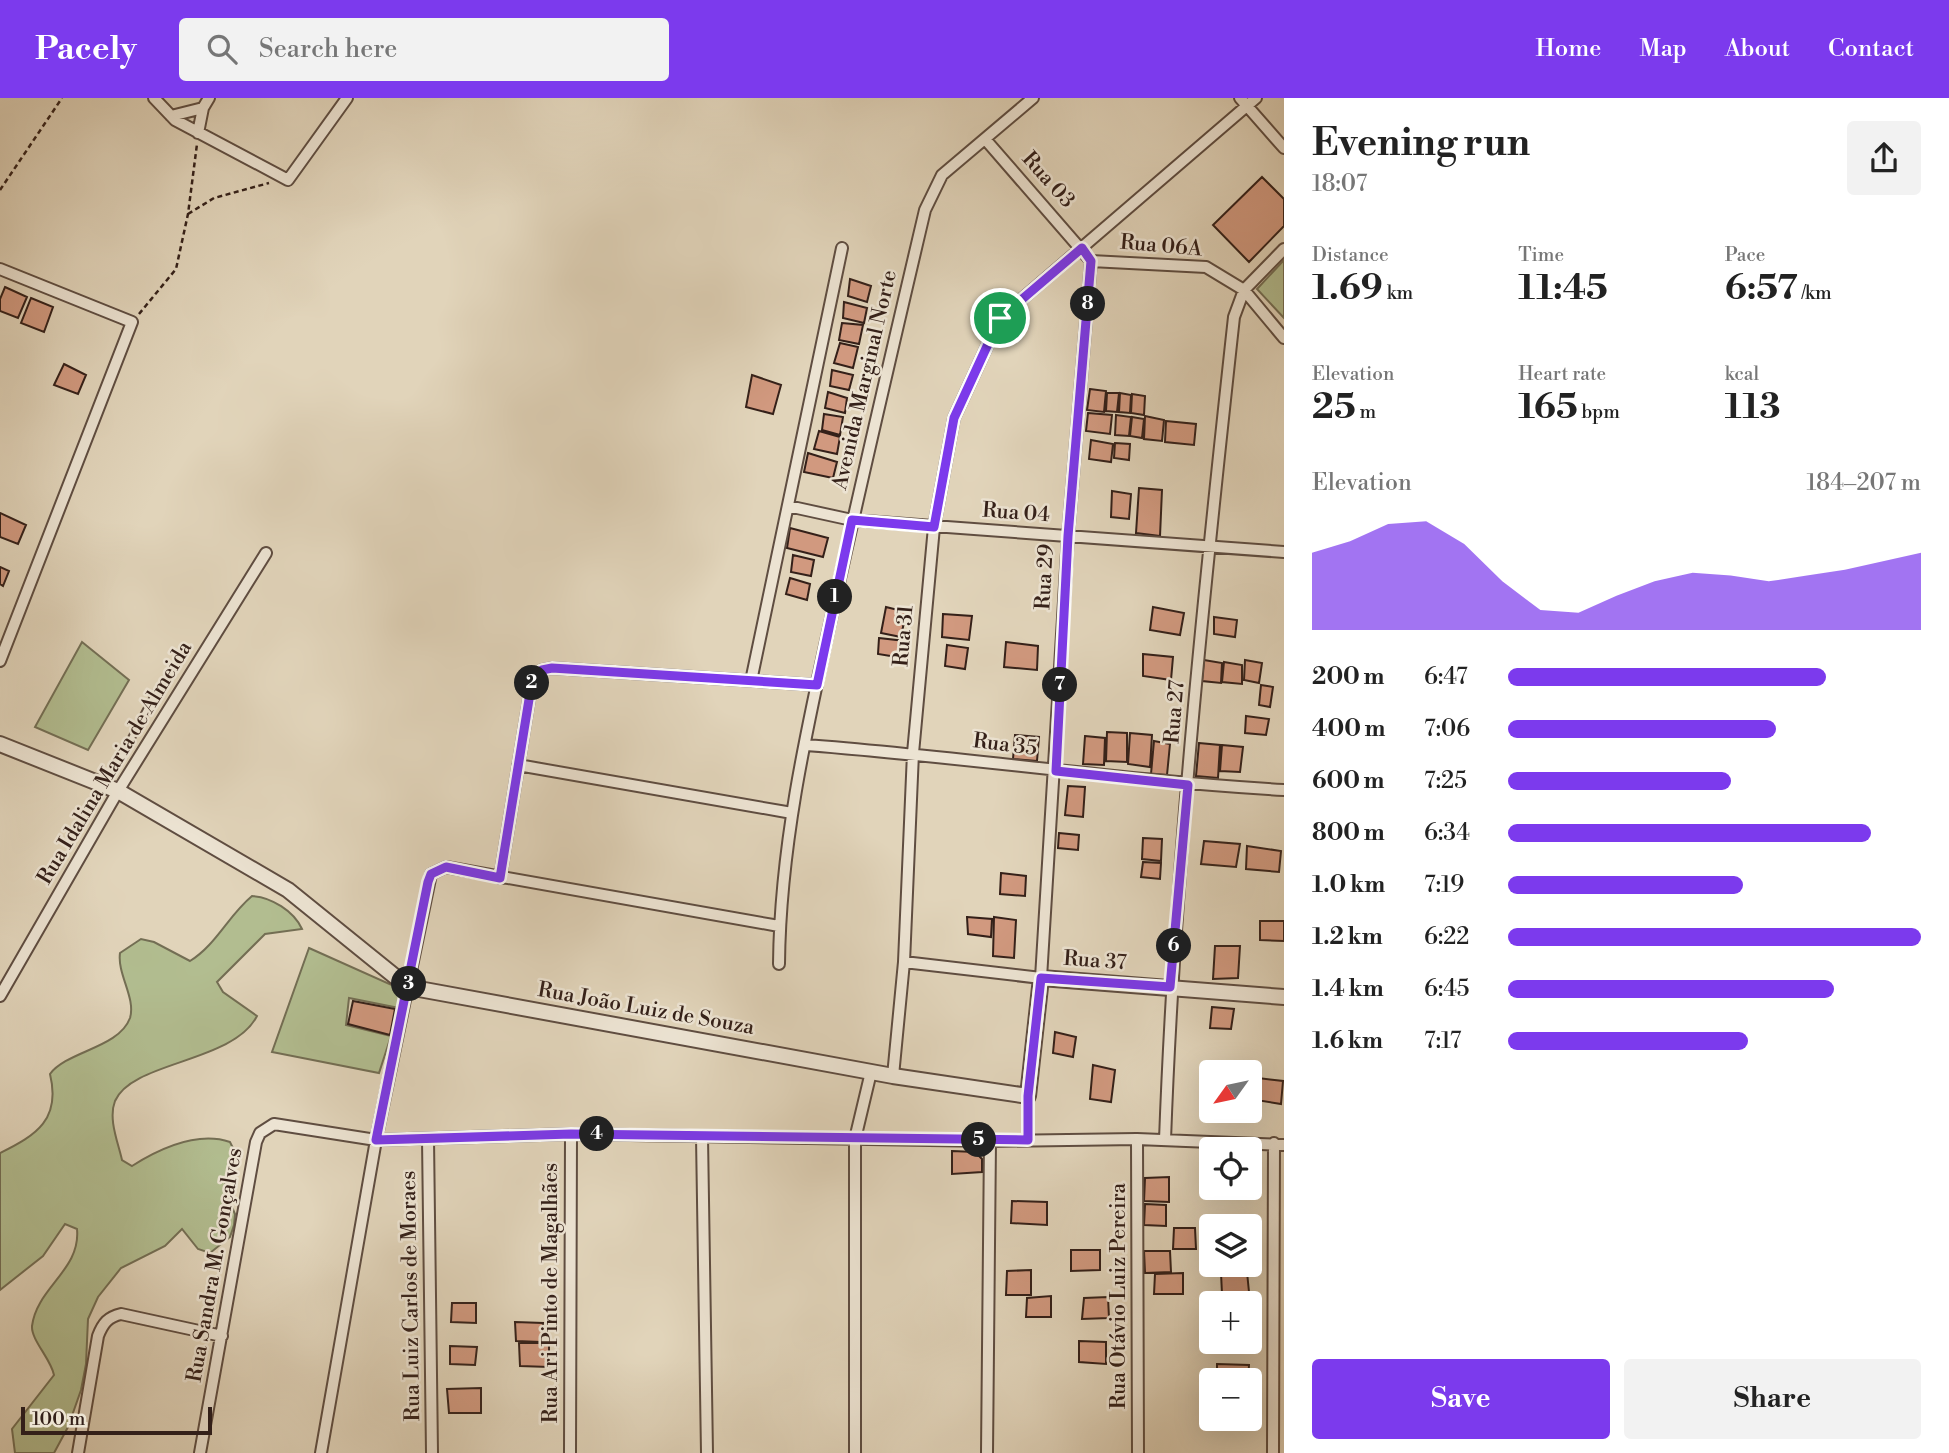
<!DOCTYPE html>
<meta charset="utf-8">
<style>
:root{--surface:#fff;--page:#f2f2f2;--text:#222;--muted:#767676;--accent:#7c3aed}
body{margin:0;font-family:"Libre Bodoni",serif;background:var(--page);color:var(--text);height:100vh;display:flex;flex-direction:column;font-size:26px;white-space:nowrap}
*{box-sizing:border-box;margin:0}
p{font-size:23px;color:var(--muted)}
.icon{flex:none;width:38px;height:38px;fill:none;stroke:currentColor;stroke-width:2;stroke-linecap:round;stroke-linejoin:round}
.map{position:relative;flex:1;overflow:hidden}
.side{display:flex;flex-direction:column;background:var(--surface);width:665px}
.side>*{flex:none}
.needle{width:46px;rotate:237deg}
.controls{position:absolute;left:1199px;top:962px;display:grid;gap:14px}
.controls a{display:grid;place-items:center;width:63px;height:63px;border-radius:7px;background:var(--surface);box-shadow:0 7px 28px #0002;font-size:35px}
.scale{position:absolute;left:21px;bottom:18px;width:191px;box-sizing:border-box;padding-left:7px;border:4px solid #342019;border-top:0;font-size:19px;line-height:24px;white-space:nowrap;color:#342019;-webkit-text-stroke:5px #ece3d2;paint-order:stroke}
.pin{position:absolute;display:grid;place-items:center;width:60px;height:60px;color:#fff;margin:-30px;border:4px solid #fff;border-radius:50%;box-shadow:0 2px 7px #0007}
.km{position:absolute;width:35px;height:35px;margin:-18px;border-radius:50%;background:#222;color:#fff;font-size:19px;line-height:35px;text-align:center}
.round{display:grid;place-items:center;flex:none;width:74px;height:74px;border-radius:7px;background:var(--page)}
.overview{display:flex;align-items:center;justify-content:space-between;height:119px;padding:0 28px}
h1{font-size:38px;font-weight:800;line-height:52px}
.stats{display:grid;grid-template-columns:repeat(3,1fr);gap:10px;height:119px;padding:7px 28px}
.stats div{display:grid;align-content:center}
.stats b{font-size:35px;font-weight:800}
.stats small{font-size:19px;font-weight:400}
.stats p{font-size:19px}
.chart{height:196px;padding:14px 28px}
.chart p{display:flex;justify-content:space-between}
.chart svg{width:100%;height:126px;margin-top:7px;fill:var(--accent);opacity:.7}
.cta{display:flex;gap:14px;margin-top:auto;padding:14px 28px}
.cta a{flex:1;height:80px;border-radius:7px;background:var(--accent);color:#fff;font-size:28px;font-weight:800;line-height:80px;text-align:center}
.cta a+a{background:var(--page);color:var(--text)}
ul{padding:0 28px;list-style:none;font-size:23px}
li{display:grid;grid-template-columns:112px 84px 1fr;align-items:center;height:52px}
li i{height:18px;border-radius:9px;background:var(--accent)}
header{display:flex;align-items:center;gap:42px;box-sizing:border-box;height:98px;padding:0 35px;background:var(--accent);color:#fff}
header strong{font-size:33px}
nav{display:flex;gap:38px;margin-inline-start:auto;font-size:24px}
.search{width:490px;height:63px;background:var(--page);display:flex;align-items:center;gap:18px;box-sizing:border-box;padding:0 24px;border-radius:7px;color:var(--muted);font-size:26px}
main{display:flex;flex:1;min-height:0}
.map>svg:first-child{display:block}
.green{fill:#b2bd90;stroke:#736e54;stroke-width:2}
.building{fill:#d1997f;stroke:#342019;stroke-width:2}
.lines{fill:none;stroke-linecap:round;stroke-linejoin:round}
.service-casing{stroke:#5f4d41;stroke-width:9}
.minor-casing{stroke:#5f4d41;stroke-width:14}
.tertiary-casing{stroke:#5f4d41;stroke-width:18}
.path{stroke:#342019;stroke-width:2.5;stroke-dasharray:5 3.5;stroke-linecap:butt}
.service{stroke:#ece3d2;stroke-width:5}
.minor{stroke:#ece3d2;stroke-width:10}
.tertiary{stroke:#ece3d2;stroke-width:14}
.route-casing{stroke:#fff;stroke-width:14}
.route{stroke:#7c3aed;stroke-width:9}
.labels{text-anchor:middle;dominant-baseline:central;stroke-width:5;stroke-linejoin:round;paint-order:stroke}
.street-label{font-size:21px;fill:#342019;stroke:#ece3d2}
</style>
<header>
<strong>Pacely</strong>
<div class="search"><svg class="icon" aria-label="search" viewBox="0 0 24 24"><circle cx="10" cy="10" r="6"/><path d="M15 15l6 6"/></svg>Search here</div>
<nav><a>Home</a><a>Map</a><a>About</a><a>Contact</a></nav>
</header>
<main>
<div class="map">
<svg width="1284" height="1355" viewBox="0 0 1284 1355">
<rect width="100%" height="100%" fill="#e1d4ba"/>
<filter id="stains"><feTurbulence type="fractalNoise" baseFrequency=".00286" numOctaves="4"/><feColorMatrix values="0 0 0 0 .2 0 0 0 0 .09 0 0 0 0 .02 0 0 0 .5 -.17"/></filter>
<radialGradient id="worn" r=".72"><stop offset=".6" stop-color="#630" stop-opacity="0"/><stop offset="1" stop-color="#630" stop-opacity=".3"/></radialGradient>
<path class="green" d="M1284 162V220L1257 191Z
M82 544 129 582 88 652 35 629Z
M252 798C271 799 294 813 302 831L265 836 217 884 223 894 257 918C233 965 132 963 115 1003 108 1021 118 1044 122 1062L132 1068C159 1051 197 1033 230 1044L235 1054 225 1080V1093L235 1116 234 1127 230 1139 210 1155 198 1151 182 1131 165 1148 121 1170 98 1199 88 1221 86 1266 81 1292 68 1329 54 1355H15L12 1331 54 1277C51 1261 31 1242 32 1228 37 1189 81 1172 77 1131L65 1126 43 1158 0 1192V1055C37 1037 61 1021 50 976 67 953 119 950 130 920 136 900 117 876 120 855L141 841 154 844 190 863C216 847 228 818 252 798Z
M309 850 403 892 399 910 349 900 346 927 391 938 379 975 272 954Z"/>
<path class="building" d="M1262 79 1284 101V128L1249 164 1213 127Z
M850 181 871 188 867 204 848 198Z
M5 189 27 199 18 220 0 213V201Z
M31 200 53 209 44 234 21 225Z
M844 204 867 210 864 225 843 220Z
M842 225 863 227 859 246 839 242Z
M840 245 858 249 853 270 834 265Z
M64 266 86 277 78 296 54 287Z
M832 272 853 277 849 292 830 288Z
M752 277 781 287 773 316 746 309Z
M1090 291 1106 293 1104 314 1087 312Z
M828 294 847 300 845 315 825 310Z
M1107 295H1119L1117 314 1106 313Z
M1120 295 1131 297 1130 315 1119 314Z
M1132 296 1145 298 1144 317 1131 315Z
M1088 315 1112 317 1110 336 1086 333Z
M824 316 843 319 840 337 822 332Z
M1116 317 1131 319 1129 338 1115 337Z
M1145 318 1164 322 1162 343 1144 341Z
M1132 319 1144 321 1142 340 1130 338Z
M1166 323 1196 326 1194 347 1165 344Z
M819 333 840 339 837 356 814 351Z
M1091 342 1113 346 1111 364 1089 361Z
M1115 345 1130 346 1129 362 1114 360Z
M808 355 837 364 833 380 804 374Z
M1139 390 1162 392 1160 438 1136 435Z
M1112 393 1131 396 1129 421 1111 419Z
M0 415 26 427 18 446 0 439Z
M790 430 828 440 823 459 787 450Z
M793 457 814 462 811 478 791 474Z
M0 469 9 473 3 488 0 486Z
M790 480 810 486 807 502 786 496Z
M886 509 906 514 901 539 881 535Z
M1153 509 1184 515 1180 537 1150 532Z
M943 516 972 518 969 542 942 539Z
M1214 519 1237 522 1235 539 1214 536Z
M879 540 905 543 903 560 878 556Z
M1006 544 1038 548 1037 572 1004 569Z
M947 547 968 550 965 571 945 568Z
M1143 556 1173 559 1171 582 1143 578Z
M1204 562 1222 565 1221 585 1202 583Z
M1245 562 1262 565 1259 585 1244 582Z
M1224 564 1242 567V586L1222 584Z
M1261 587 1273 589 1270 609 1259 607Z
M1246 618 1269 621 1266 637 1245 635Z
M1107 634 1127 635V664L1106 663Z
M1130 635 1152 637 1150 669 1128 666Z
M1015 637 1039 639 1037 663 1013 661Z
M1085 638 1105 640 1104 667 1083 666Z
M1154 643 1170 646 1167 677 1151 676Z
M1199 645 1220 647 1218 680 1196 678Z
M1222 647 1243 649 1240 674 1220 673Z
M1068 688 1085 689 1083 719 1065 717Z
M1059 735 1079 737 1078 752 1058 750Z
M1143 740 1162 741 1161 763 1142 761Z
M1204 743 1240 746 1236 769 1201 766Z
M1247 748 1281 753 1279 774 1246 771Z
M1143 764 1161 765 1160 781 1141 779Z
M1001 775 1026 778 1025 798 1000 796Z
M967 819 992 821 991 839 968 836Z
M994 819 1016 822 1014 860 993 858Z
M1260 823H1284V843L1260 842Z
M1215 848H1240L1238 880 1213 881Z
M353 903 395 911 390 937 348 926Z
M1212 909 1234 911 1231 931 1210 930Z
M1055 934 1076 939 1073 959 1053 955Z
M1093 967 1115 972 1111 1004 1090 1001Z
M1250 979 1283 983 1281 1006 1250 1001Z
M952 1053 975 1054 982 1061V1074L952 1076Z
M1169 1079V1104L1144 1103 1145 1080Z
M1012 1103 1047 1104V1127L1011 1125Z
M1145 1106 1166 1107V1128L1144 1127Z
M1174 1130H1195L1196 1151H1173Z
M1071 1152H1100V1172L1071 1173Z
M1144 1153H1170L1171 1174 1145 1175Z
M1031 1172V1197H1006L1007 1173Z
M1247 1174 1249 1194 1222 1196 1221 1175Z
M1183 1175V1196H1154L1155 1176Z
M1051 1198V1219H1026L1027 1200Z
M1108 1199 1109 1220 1082 1221 1084 1200Z
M452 1205H476V1225L451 1224Z
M1250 1220H1254L1255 1243H1250Z
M515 1224 543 1225 541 1244 516 1243Z
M1079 1243 1106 1244V1266L1079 1264Z
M519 1245H549V1269L520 1268Z
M450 1248 477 1249 475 1267 450 1266Z
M1217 1266 1249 1267 1248 1283H1217Z
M481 1290V1315H449L447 1291Z"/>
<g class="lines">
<g class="service-casing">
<path id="service" d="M106 688 156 594"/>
</g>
<g class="minor-casing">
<path id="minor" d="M154 0 175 22 288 82 347 0
M1240 0 1284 50
M171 18 203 10
M198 35 203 10 209 0
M1091 163 1206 169 1244 192 1284 240
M0 171 132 224 0 563
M788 408 852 422 1284 454
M751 583 842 150
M806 647C965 659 1124 683 1284 692
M518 667 792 715
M500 780 532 583 542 572 552 570 817 587
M904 864 1041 880 1068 438 1091 163 985 41
M779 866C780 750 806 634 831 521 861 384 893 248 925 112L942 77 1033 0
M0 898 118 693 266 455
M893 978 904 864 913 655 934 429 954 320 1000 220 1256 0
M1028 998V1042
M702 1039 707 1355
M428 1041 432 1355
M1137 1041 1138 1355
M1165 1042C1175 767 1204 492 1234 219L1244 192 1284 151
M78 1355 98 1238C103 1225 108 1219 121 1216L222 1238
M200 1355 256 1044 260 1035 274 1026 376 1042 571 1036 990 1043 1137 1041 1284 1047
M321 1355 376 1042 431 776 446 769 779 828
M570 1355 571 1036
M855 1355V1041L871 974
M987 1355 990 1043
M1273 1355 1274 1045"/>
</g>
<g class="tertiary-casing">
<path id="tertiary" d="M0 646 118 693 288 792 408 889 893 978 1028 998 1041 880 1284 899"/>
</g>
<path class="path" d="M0 92 62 0
M188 116 214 100 269 85
M139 216 176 171 188 116 197 46"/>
<use href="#service" class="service"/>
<use href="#minor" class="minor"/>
<use href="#tertiary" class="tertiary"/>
</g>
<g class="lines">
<g class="route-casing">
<path id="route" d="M1082 150 1091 163 1068 438 1056 673 1188 687 1170 889 1041 880 1028 998V1042L571 1036 376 1042 428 784 431 776 446 769 500 780 532 583 542 572 552 570 817 587 852 422 934 429 954 320 1000 220Z"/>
</g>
<use href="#route" class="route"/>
</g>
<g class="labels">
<g class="street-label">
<text transform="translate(1048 82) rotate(48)">Rua 03</text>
<text transform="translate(1161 148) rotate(5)">Rua 06A</text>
<text transform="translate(865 282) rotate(-77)">Avenida Marginal Norte</text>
<text transform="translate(1016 415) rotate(4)">Rua 04</text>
<text transform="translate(1045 479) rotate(-87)">Rua 29</text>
<text transform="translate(904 538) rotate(-85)">Rua 31</text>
<text transform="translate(1175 614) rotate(-85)">Rua 27</text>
<text transform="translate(1005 647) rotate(7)">Rua 35</text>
<text transform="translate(115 665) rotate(-59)">Rua Idalina Maria de Almeida</text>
<text transform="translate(1095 863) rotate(4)">Rua 37</text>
<text transform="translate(646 911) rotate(10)">Rua João Luiz de Souza</text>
<text transform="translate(215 1167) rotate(-80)">Rua Sandra M. Gonçalves</text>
<text transform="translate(551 1195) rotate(-90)">Rua Ari Pinto de Magalhães</text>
<text transform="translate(411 1198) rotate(-91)">Rua Luiz Carlos de Moraes</text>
<text transform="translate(1119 1198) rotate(-90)">Rua Otávio Luiz Pereira</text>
</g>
</g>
<rect width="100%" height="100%" filter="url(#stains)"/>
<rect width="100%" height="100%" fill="url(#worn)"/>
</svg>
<div class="controls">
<a><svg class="needle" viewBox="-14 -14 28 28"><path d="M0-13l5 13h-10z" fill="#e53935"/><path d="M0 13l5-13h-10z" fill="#767676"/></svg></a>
<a><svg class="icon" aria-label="locate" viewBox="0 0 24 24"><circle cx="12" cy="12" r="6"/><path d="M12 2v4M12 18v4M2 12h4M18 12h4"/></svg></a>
<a><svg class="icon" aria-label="layers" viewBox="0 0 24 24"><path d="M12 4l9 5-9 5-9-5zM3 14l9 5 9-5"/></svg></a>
<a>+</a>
<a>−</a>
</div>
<div class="scale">100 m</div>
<div class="pin" style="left:1000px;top:220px;background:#1e9e55"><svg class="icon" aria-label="arrive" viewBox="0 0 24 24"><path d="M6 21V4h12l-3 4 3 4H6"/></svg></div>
<b class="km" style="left:835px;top:499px">1</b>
<b class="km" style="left:532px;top:585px">2</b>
<b class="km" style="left:409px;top:886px">3</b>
<b class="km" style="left:597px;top:1036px">4</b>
<b class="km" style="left:979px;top:1042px">5</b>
<b class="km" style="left:1174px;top:848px">6</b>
<b class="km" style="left:1060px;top:587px">7</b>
<b class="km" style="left:1088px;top:206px">8</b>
</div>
<section class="side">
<div class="overview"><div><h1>Evening run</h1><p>18:07</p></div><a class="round"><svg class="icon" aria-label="share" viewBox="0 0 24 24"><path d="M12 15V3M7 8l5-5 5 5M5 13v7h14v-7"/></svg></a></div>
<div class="stats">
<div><p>Distance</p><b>1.69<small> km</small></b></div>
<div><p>Time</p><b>11:45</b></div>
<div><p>Pace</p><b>6:57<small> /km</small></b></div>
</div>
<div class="stats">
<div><p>Elevation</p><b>25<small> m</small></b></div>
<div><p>Heart rate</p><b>165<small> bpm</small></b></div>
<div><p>kcal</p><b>113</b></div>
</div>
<div class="chart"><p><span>Elevation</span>184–207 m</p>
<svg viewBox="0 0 160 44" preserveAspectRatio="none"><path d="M0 44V17L10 13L20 7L30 6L40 14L50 27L60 37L70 38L80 32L90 27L100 24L110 25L120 27L130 25L140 23L150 20L160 17V44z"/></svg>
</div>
<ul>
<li><b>200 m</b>6:47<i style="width:77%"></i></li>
<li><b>400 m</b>7:06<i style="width:65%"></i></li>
<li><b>600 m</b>7:25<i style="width:54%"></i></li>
<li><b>800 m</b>6:34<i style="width:88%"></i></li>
<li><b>1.0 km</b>7:19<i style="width:57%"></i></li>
<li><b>1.2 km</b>6:22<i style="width:100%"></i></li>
<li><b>1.4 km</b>6:45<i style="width:79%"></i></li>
<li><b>1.6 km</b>7:17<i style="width:58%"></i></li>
</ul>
<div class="cta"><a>Save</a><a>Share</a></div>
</section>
</main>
